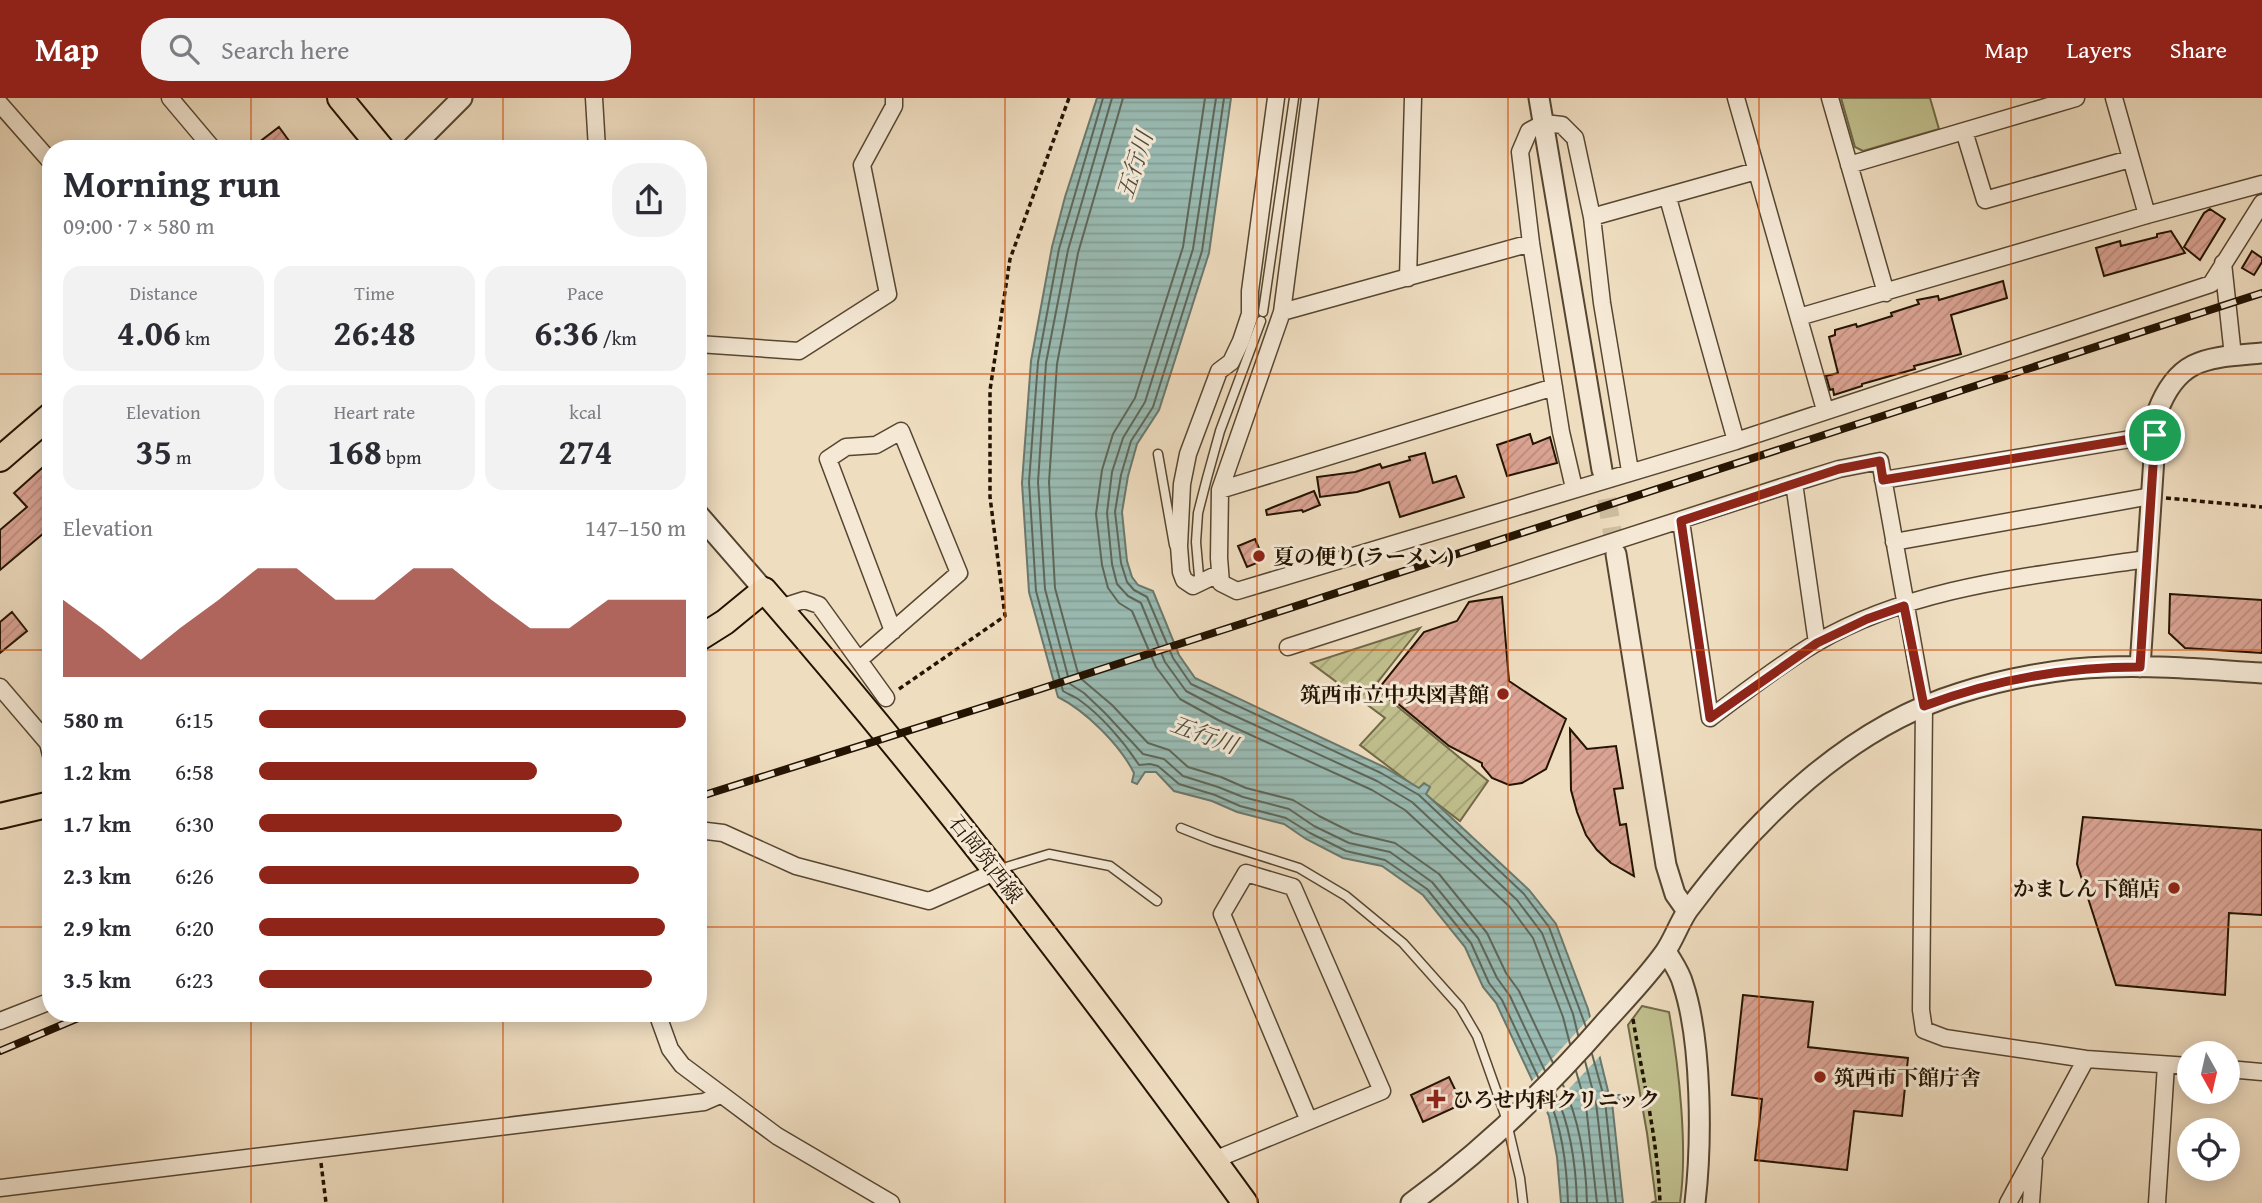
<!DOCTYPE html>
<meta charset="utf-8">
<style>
:root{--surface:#fff;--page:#f2f2f3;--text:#2b2b33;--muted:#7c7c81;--accent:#8f2418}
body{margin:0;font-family:"Gentium Book Plus","Noto Serif JP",serif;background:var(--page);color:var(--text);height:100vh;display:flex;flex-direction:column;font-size:26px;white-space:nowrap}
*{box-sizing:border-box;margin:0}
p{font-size:23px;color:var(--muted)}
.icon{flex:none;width:38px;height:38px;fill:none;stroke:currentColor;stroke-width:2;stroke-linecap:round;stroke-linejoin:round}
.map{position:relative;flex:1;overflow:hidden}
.side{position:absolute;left:42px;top:42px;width:665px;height:882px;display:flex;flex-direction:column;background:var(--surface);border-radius:28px;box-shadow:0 4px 18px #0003}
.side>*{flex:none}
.needle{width:46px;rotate:172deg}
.fabs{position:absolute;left:2177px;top:943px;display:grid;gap:14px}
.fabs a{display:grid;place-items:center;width:63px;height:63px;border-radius:50%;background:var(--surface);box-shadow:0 4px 18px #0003;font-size:35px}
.pin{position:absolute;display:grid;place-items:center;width:60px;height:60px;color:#fff;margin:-30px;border:4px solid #fff;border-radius:50%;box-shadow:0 2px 7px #0007}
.round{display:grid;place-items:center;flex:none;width:74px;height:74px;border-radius:28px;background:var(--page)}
.headline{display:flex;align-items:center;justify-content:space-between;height:119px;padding:0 21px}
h1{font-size:38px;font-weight:600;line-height:52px}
.figures{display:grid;grid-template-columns:repeat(3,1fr);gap:10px;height:119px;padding:7px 21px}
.figures div{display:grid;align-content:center;border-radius:18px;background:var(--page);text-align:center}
.figures b{font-size:35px;font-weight:600}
.figures small{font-size:19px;font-weight:400}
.figures p{font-size:19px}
.chart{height:196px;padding:14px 21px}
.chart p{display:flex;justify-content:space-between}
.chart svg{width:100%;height:126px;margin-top:7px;fill:var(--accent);opacity:.7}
ul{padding:0 21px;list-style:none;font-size:23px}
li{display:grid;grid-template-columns:112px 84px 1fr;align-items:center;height:52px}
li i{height:18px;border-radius:9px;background:var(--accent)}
header{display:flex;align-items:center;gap:42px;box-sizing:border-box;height:98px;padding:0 35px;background:var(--accent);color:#fff}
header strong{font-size:33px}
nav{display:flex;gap:38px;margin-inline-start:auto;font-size:24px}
.search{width:490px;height:63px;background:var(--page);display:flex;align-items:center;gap:18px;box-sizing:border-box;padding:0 24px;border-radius:28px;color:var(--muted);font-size:26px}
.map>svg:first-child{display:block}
.park{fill:#c0bf8d;stroke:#726947;stroke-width:2}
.garden{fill:url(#garden-furrows);stroke:#726947;stroke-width:2}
.water{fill:url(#water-rules);stroke:#6a786c;stroke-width:2}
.pier{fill:#efddc0}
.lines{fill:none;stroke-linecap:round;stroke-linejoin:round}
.shore{stroke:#5e675a;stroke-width:2}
.building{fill:url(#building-hatch);stroke:#231301;stroke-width:2}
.tertiary-tunnel{stroke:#d0bfa3;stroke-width:19;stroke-dasharray:19 10;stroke-linecap:butt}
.service-casing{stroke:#564631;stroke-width:11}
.minor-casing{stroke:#564631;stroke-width:19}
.tertiary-casing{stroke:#564631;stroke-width:23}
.primary-casing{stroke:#231301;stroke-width:28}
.path{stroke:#231301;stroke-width:3.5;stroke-dasharray:5 3.5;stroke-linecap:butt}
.service{stroke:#f5e9d6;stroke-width:8}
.minor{stroke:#f5e9d6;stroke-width:16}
.tertiary{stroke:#f5e9d6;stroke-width:19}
.primary{stroke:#efddc0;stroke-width:24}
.rail-casing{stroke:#231301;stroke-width:8}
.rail{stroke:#f5e9d6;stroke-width:5;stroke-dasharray:16;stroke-linecap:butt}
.route-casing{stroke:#fff;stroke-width:14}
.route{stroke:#8f2418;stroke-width:9}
.grid{fill:none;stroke:#d4520b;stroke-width:2;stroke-opacity:0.55}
.poi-dot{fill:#8f2418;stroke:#f5e9d6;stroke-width:2.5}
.labels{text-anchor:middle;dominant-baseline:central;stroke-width:6;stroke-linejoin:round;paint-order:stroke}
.poi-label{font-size:21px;font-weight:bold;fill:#231301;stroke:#f5e9d6;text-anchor:start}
.street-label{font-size:21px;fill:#231301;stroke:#f5e9d6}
.water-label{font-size:23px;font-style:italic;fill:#4d4e3f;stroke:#f5e9d6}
</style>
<header>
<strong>Map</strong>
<div class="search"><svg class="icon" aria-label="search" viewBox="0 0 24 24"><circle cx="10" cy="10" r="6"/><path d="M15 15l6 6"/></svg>Search here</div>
<nav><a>Map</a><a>Layers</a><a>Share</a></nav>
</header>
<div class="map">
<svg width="2262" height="1105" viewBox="0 0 2262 1105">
<defs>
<pattern id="garden-furrows" width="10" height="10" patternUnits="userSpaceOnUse" patternTransform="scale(1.75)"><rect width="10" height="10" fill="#c0bf8d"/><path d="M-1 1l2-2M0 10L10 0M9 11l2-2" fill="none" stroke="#a5a378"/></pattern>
<pattern id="water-rules" width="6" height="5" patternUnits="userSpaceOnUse" patternTransform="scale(1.75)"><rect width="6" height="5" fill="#9abbb3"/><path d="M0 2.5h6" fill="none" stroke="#84a098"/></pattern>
<pattern id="building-hatch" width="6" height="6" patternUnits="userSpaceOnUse" patternTransform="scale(1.75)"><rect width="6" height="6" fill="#daa393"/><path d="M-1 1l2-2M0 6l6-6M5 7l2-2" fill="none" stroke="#bb8b7d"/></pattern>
</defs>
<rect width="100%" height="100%" fill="#efddc0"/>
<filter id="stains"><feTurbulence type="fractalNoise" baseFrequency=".00286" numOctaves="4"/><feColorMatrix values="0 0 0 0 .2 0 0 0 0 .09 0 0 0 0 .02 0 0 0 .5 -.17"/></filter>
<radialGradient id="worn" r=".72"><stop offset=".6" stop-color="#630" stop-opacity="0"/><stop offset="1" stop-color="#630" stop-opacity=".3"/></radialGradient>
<path class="park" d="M1841 0H1930L1939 31 1863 53 1855 49Z
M1642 908 1669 914C1679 969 1688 1051 1680 1105H1651L1656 1103 1647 1035 1628 927Z"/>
<path class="garden" d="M1420 530 1374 589 1488 683 1460 723 1360 647 1385 620 1311 565Z"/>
<path class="water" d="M1097 0H1231L1209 155 1159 312 1137 346 1128 378 1122 414 1127 463 1132 479 1138 487 1153 493 1179 557 1195 580 1384 669 1419 690 1424 685 1430 689 1426 696 1529 792 1556 826 1559 834 1588 911 1609 997H1621L1622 1001 1612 1004 1623 1105H1561L1557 1059 1549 1018 1496 905 1483 889 1465 849 1423 797 1382 768 1343 760 1306 741 1284 726 1237 714 1212 703 1174 693 1156 674H1145L1137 686 1132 684 1134 675C1120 647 1086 613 1058 599L1029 494 1022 385 1031 263 1052 149 1065 99Z"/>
<path class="pier" d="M1593 916 1603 955 1544 1017 1530 985Z"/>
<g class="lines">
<path class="shore" d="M1103 0 1059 151 1038 264 1029 384 1036 493 1063 593C1068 596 1073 598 1078 601 1101 617 1124 644 1139 667L1150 666 1158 668 1179 686 1215 697 1240 708 1286 720 1310 735 1346 753 1385 762 1427 791 1471 845 1489 885 1502 902 1538 979
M1112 0 1068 152 1046 265 1038 384 1045 491 1070 586 1084 595 1105 615 1143 656 1164 661 1183 678 1218 689 1243 699 1289 711 1314 728 1349 745 1390 754 1432 784 1478 840 1497 880 1510 898 1545 973
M1123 0 1078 155 1057 266 1049 384 1055 490 1079 579 1112 607 1148 645 1169 652 1188 669 1221 679 1246 690 1293 702 1319 718 1353 735 1395 745 1439 776 1487 835 1506 875 1519 893 1553 965
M1205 0 1183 149 1135 300 1113 336 1102 372 1096 416 1102 467 1108 490 1119 505 1132 513 1156 569 1180 601 1218 622 1372 692 1405 712 1510 809 1533 840 1563 919 1570 946
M1216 0 1193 151 1145 304 1123 340 1112 374 1107 415 1112 466 1117 486 1128 498 1141 505 1165 564 1186 593 1222 612 1377 683 1412 704 1517 802 1542 835 1573 916 1578 937
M1224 0 1202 153 1153 309 1131 343 1121 377 1115 414 1121 465 1127 484 1134 492 1147 499 1173 560 1191 586 1381 675 1419 697 1524 796 1549 829 1586 929
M1592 956 1605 1003 1616 1105
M1585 963 1596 1005 1608 1105
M1576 973 1586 1008 1597 1105
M1563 987C1580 1024 1586 1064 1587 1105
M1555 995C1571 1029 1576 1068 1577 1105
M1549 1001C1563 1033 1567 1071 1568 1105"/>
</g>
<path class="building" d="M279 29 295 51H250Z
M2210 111 2225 121 2200 162 2184 149 2204 115Z
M2171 133 2185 155 2104 178 2096 150 2120 143 2121 148 2157 139V136Z
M2252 153 2262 160V164L2254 177 2242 170Z
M2003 183 2007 200 1951 217 1961 256 1914 268 1915 271 1862 286V288L1834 297 1833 291 1830 292 1826 278 1838 275 1829 239 1835 237V232L1856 226 1857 229 1892 218 1891 215 1919 206 1917 202 1938 198 1939 202Z
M1530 336 1533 346 1550 339 1557 365 1507 378 1497 347Z
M1425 355 1433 385 1456 378 1464 399 1400 419 1389 384 1357 394 1320 399 1317 379 1355 374 1380 366 1382 370 1410 362 1409 359Z
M51 362V429L0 472V432L27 409 14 395Z
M1314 393 1320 407 1303 414 1302 412 1267 417 1266 412Z
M1255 441 1264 462 1247 469 1238 448Z
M2170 496 2262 502V555L2185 550 2169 535Z
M1502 499 1509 583 1566 621 1546 671 1522 685 1509 687 1492 680 1482 668V665L1449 648 1379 590 1424 534 1457 523 1469 504Z
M12 514 27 533 0 555V524Z
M1570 631 1587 651 1616 648 1623 690 1614 691 1620 727 1626 726 1634 778 1611 765 1597 752 1586 737 1577 714 1571 692Z
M2083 719 2262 732V817L2229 815 2225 897 2116 887 2077 766Z
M1743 897 1813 904 1808 949 1908 960 1902 1018 1854 1013 1847 1072 1755 1062 1762 1001 1732 997Z
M1449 979 1462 1006 1423 1024 1411 997Z"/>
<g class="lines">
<path class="tertiary-tunnel" d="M1602 372 1616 456"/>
<g class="service-casing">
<path id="service" d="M1263 214 1294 0
M1158 356 1174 447
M1199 478 1196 444 1198 415 1207 380 1220 333 1261 223
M1181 730 1214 743 1299 770 1346 798 1403 845 1460 909 1477 938 1505 1017 1520 1080 1523 1105
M1000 771 1049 756 1110 768 1157 803"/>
</g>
<g class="minor-casing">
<path id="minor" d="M170 0 213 51
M594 0 597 51
M1310 0 1282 214 1220 392 1219 460 1221 485 1237 493 1736 343 2211 186 2262 105
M1736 0 1825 312
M1830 0 1886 195
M2114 0 2147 117
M0 6 51 64
M1964 33 1985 102 2130 61
M1849 67 2076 0
M1668 100 1736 343
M1592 119 1756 73
M2223 165 2233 258
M1408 180 1413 0
M1282 214 1531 145
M1799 219 2147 117 2262 86
M698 246 799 253 888 196 862 67 894 8V0
M1883 382 2155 337
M1794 385 1817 545
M1574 390 1561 334 1531 145 1520 54 1529 33 1544 25 1562 27 1575 40 1592 119 1602 205 1630 373
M1220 392 1554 289
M1681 423 1710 620C1745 594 1779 567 1816 545 1915 487 2035 478 2146 461
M1894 444 2151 398
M1220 475 1193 488 1184 482 1181 474 1179 448 1182 386 1188 356 1219 273 1231 264 1241 243 1250 216V193L1276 0
M779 510 804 502 819 507 886 600
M1288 549 1794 385 1839 371 1880 363 1924 608 1921 912 1924 932 1945 940 2086 961 2189 968
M859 562 959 475 901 333 876 347 846 349 828 361 893 533
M0 589 48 645 51 657
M698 732 723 735 796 768 929 803 997 773
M657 915 670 951 682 967 777 1038 891 1105
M0 923 51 903
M2228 971 2262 974
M1214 1062 1382 993 1293 789 1246 775 1222 816 1309 1023
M0 1090 704 1004 720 997
M2008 1105 2086 961
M2031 1105 2034 1063
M2157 1105 2166 967"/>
</g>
<g class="tertiary-casing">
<path id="tertiary" d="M1539 0 1602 372
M411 51 462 0
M698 416 764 492
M1616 456 1666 767 1675 796 1687 813
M2140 569 2157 315C2178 258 2208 260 2262 255
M1666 853C1672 864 1680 874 1683 886 1702 943 1702 1045 1695 1105
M1411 1105C1484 1052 1547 991 1606 923 1626 901 1648 878 1665 854 1674 841 1679 825 1688 812 1756 720 1849 629 1960 595 2004 581 2060 570 2107 569 2159 567 2211 572 2262 575"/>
</g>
<g class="primary-casing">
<path id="primary" d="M340 0 382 51
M0 361 51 317
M698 541 725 524 764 492C935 688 1092 895 1245 1105
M0 718 51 706"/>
</g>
<path class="path" d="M2166 400 2262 409
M899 591 1005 518 990 399V292L1010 161 1069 0
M1633 921C1643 983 1658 1043 1660 1105
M321 1065 326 1105"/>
<use href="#service" class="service"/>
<use href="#minor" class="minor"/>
<use href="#tertiary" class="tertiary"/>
<use href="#primary" class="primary"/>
<g class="rail-casing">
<path id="rail" d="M698 699 1028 595 2262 195
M0 953 90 915"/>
</g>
<use href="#rail" class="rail"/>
</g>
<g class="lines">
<g class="route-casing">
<path id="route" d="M2155 337 2140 569C2066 569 1993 582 1924 608L1904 508 1867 521 1817 545 1710 620 1681 423 1839 371 1880 363 1883 382Z"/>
</g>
<use href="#route" class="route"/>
</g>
<path class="grid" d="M251 0V51M503 0V51M754 0V1105M1005 0V1105M1257 0V1105M1508 0V1105M1759 0V1105M2011 0V1105M0 276H51M698 276H2262M0 552H51M698 552H2262M0 829H51M698 829H2262M251 915V1105M503 915V1105"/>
<g class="poi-dot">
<circle cx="1259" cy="458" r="7"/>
<circle cx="1503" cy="596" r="7"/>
<circle cx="2174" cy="790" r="7"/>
<circle cx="1820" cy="979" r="7"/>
<path d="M1432.5 990.5h7v7h7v7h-7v7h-7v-7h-7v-7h7z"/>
</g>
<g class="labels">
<g class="poi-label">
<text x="1273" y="458">夏の便り(ラーメン)</text>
<text x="1489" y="596" text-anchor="end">筑西市立中央図書館</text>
<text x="2160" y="790" text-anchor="end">かましん下館店</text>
<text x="1834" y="979">筑西市下館庁舎</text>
<text x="1452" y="1001">ひろせ内科クリニック</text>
</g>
<g class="street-label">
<text transform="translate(986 761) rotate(52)">石岡筑西線</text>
</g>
<g class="water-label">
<text transform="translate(1134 67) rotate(-72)">五行川</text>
<text transform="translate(1204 636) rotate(20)">五行川</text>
</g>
</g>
<rect width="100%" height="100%" filter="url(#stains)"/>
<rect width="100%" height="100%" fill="url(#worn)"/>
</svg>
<div class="fabs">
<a><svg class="needle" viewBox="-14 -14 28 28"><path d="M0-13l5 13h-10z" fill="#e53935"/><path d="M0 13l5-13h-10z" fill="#7c7c81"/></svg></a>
<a><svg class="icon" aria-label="locate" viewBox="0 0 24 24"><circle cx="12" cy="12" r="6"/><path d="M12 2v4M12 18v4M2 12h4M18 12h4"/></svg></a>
</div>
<div class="pin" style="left:2155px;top:337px;background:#1e9e55"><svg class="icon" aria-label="arrive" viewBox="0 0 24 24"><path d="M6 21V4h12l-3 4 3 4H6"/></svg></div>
<section class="side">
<div class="headline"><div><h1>Morning run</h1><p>09:00 · 7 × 580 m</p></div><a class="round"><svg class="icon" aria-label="share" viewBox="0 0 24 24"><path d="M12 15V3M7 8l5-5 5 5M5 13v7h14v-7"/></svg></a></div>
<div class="figures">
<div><p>Distance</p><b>4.06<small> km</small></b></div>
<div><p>Time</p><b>26:48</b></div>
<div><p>Pace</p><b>6:36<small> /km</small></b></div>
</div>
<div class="figures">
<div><p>Elevation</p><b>35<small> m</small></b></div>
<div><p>Heart rate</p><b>168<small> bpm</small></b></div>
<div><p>kcal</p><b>274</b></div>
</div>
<div class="chart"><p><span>Elevation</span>147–150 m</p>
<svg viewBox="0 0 160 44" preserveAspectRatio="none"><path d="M0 44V17L10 27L20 38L30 27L40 17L50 6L60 6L70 17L80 17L90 6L100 6L110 17L120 27L130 27L140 17L150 17L160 17V44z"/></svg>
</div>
<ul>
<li><b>580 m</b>6:15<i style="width:100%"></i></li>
<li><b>1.2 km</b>6:58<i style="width:65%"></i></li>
<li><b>1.7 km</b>6:30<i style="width:85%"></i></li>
<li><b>2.3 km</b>6:26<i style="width:89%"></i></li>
<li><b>2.9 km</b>6:20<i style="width:95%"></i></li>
<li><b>3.5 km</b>6:23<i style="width:92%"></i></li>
</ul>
</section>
</div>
